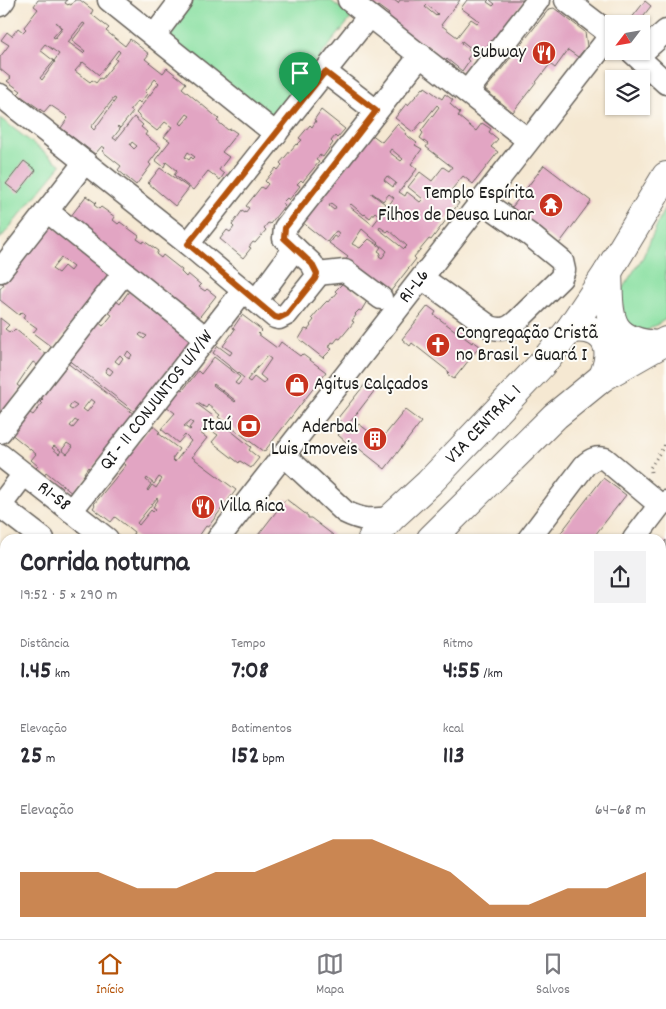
<!DOCTYPE html>
<html lang="pt">
<meta charset="utf-8">
<style>
:root{--surface:#fff;--page:#f2f2f3;--text:#2b2b33;--muted:#7c7c81;--line:#e1e1e2;--accent:#b45309}
body{margin:0;font-family:Dekko,sans-serif;background:var(--page);color:var(--text);height:100vh;display:flex;flex-direction:column;font-size:19px;white-space:nowrap}
*{box-sizing:border-box;margin:0}
p{font-size:16px;color:var(--muted)}
.icon{flex:none;width:28px;height:28px;fill:none;stroke:currentColor;stroke-width:2;stroke-linecap:round;stroke-linejoin:round}
.map{position:relative;flex:1;overflow:hidden}
.panel{position:absolute;left:0px;top:534px;width:666px;height:406px;display:flex;flex-direction:column;background:var(--surface);border-radius:15px 15px 0 0;box-shadow:0 1px 4px #0004}
.panel>*{flex:none}
.needle{width:32px;rotate:239deg}
.fabs{position:absolute;left:605px;top:15px;display:grid;gap:10px}
.fabs a{display:grid;place-items:center;width:45px;height:45px;border-radius:0px;background:var(--surface);box-shadow:0 1px 4px #0004;font-size:25px}
.pin{position:absolute;display:grid;place-items:center;width:42px;height:42px;color:#fff;margin:-51px -21px;border-radius:50% 50% 50% 0;rotate:-45deg;box-shadow:0 0 5px #0007}
.pin .icon{rotate:45deg}
.round{display:grid;place-items:center;flex:none;width:52px;height:52px;border-radius:0px;background:var(--page)}
.summary{display:flex;align-items:center;justify-content:space-between;height:85px;padding:0 20px}
h1{font-size:28px;font-weight:700;line-height:38px}
.stats{display:grid;grid-template-columns:repeat(3,1fr);gap:8px;height:85px;padding:5px 20px}
.stats div{display:grid;align-content:center}
.stats b{font-size:25px;font-weight:700}
.stats small{font-size:14px;font-weight:400}
.stats p{font-size:14px}
.chart{height:140px;padding:10px 20px}
.chart p{display:flex;justify-content:space-between}
.chart svg{width:100%;height:90px;margin-top:5px;fill:var(--accent);opacity:.7}
.tabs{display:flex;justify-content:space-around;align-items:center;height:70px;border-top:1px solid var(--line);background:var(--surface);font-size:14px;color:var(--muted)}
.tabs a{display:grid;justify-items:center;gap:2px}
.tabs .active{color:var(--accent)}
.map>svg:first-child{display:block}
.green{fill:#8be0a3;stroke:#547e60}
.building{fill:#e2a5c3;fill-rule:evenodd}
.lines{fill:none;stroke-linecap:round;stroke-linejoin:round}
.minor-casing{stroke:#68635c;stroke-width:25}
.major-casing{stroke:#68635c;stroke-width:30}
.path{stroke:#68635c;stroke-width:3;stroke-dasharray:1 4;stroke-linecap:butt}
.minor{stroke:#fff;stroke-width:22}
.major{stroke:#fff;stroke-width:28}
.route-casing{stroke:#fff;stroke-width:10}
.route{stroke:#b45309;stroke-width:6}
.labels{text-anchor:middle;dominant-baseline:central;stroke-width:4;stroke-linejoin:round;paint-order:stroke}
.poi-label{font-size:19px;fill:#1c1c1c;stroke:#fdfcf7;text-anchor:end}
.street-label{font-size:19px;fill:#1c1c1c;stroke:#fdfcf7}
</style>
<div class="map">
<svg width="666" height="939" viewBox="0 0 666 939">
<rect width="100%" height="100%" fill="#fdfcf7"/>
<filter id="ink" filterUnits="userSpaceOnUse"><feTurbulence type="fractalNoise" baseFrequency=".02" numOctaves="2"/><feDisplacementMap in="SourceGraphic" scale="10" xChannelSelector="R" yChannelSelector="G"/><feConvolveMatrix kernelMatrix="1 2 1 2 8 2 1 2 1" color-interpolation-filters="sRGB"/></filter>
<filter id="wash" filterUnits="userSpaceOnUse"><feTurbulence type="fractalNoise" baseFrequency=".0096" numOctaves="4" result="noise"/><feDisplacementMap in="SourceGraphic" scale="20" xChannelSelector="R" yChannelSelector="G"/><feGaussianBlur stdDeviation="1.12" result="paint"/><feColorMatrix in="noise" values="0 0 0 0 0 0 0 0 0 0 0 0 0 0 0 0 0 1.4 0 .05"/><feComposite in="paint" operator="in"/></filter>
<g filter="url(#wash)">
<rect width="100%" height="100%" fill="#f5e8d2"/>
<path class="green" d="M194 0H330L352 17 271 118 166 34Z
M0 118 61 165 0 239Z
M666 204V319L643 333 627 330 620 292 643 257Z
M42 935H116L117 939H39Z
M207 935H311L308 939H206Z"/>
<g id="blocks">
<path class="building" d="M38 0H67L65 3 68 5 69 4 71 5 75 0H80L93 10 91 14 109 28 106 31 125 46 130 39 149 54 145 59 163 73 167 68 186 83 182 88 219 119 217 121 228 130 231 129 237 133 222 152 229 157 219 170 224 174 220 180 208 171 193 190 174 175 177 171 166 162 164 167 155 160 170 141 164 137 172 127 165 122 157 131 139 117V116L136 113 159 83 155 79 145 92 147 94 140 103 138 101 130 110 133 112 120 128 118 126 117 127 120 129 113 138 116 140 134 117 143 125 141 127 147 132 145 135 161 147 149 163 151 165 136 185 118 170 121 166 102 151 105 148 102 146 95 154 61 128 68 118 65 115 50 105 44 112 18 94 21 91 7 81 11 78 0 69V57L9 45 1 40 7 32 12 36 18 28 23 32 26 29 24 27 38 9 34 6ZM56 22 63 28 55 38 53 37 61 28ZM83 23 85 24 72 41 85 51 83 53 68 42ZM45 44 59 54 54 61 55 62 42 80 40 78 54 61 40 50ZM118 50 120 52 115 59 117 60 102 79 100 78 96 83 92 80 90 82 75 71 83 62 99 75ZM114 98 116 99 94 130 91 127ZM187 114 190 116 182 125 180 123ZM132 142 137 146 134 149 130 145ZM188 152 195 157 193 159 191 157 189 160 185 157Z
M371 0H394L398 3 400 0H460L441 25 457 37 471 19 477 23 479 21 461 8 467 0H489L487 2 493 6 495 4 490 0H525L482 57 462 41 461 43 472 52 467 59 469 61 462 71 447 59 442 64 430 55 434 50 426 44 425 46 384 20 389 14 378 6 375 9 368 3ZM427 5 438 14 436 16 425 7Z
M645 1 651 6 637 24H627Z
M554 8 585 32 587 46 578 57 568 50 555 68 550 64 513 112 485 90 549 9Z
M425 87 442 99 445 94 453 100 450 104 460 113 458 116 476 131 482 123 491 129 489 132 498 139 491 147 498 152 473 184 463 176 448 194 459 203 431 240 429 239 414 257 416 259 390 292 340 267 348 257 329 243 334 236 337 238 339 234 338 232 336 231 327 242 302 222 371 134 382 142 397 124 406 132 405 134 417 143 415 145 422 149 411 164 417 169 399 192 405 196 407 192 420 202 423 199 408 187 420 172 432 181 443 167 449 171 452 167 426 147 428 144 420 138 423 133 421 131 439 107 437 105 423 122H422L413 132 395 118 406 104 408 105 423 88 424 89ZM391 149 403 159 401 161 389 152ZM387 176 396 183 393 187 384 180ZM372 193 383 201 389 194 394 198 388 206 372 194ZM331 203 336 207 334 210 329 206ZM351 204 364 215 365 214 370 218 375 212 380 216 373 225 349 206ZM380 227 387 232 389 230 407 246 404 249 379 229ZM362 229 387 251 382 258 379 256 381 253 378 251 381 247 369 239 360 248 352 244Z
M321 110 345 129 337 138 335 136 331 141 333 143 323 157 320 155 316 160 319 162 304 180 303 182 301 180 297 184 300 186 289 200 287 198 282 203 285 205 270 224 268 223 264 228 266 230 255 243 253 242 249 247 251 248 243 258 220 239 227 230 230 232 234 227 232 225 242 211 245 213 249 208 246 206 261 187 264 189 268 184 265 181 276 168 278 170 282 165 280 163 296 144 297 145 302 140 299 138 310 125 312 127 316 121 314 120Z
M24 161 36 170 18 193 6 184Z
M544 165 591 201 559 244 533 224 502 210 506 204 510 207 513 206Z
M160 168 189 188 175 206 148 183Z
M86 196 96 203 94 205 99 209 101 207 115 217 113 220 118 224 120 222 139 236 137 239 143 243 144 241 158 251 156 254 161 258 163 255 182 270 181 272 186 277 188 274 201 285 199 287 205 291 207 289 216 296 197 320 188 313 190 310 184 306 183 309 169 298 171 296 68 220Z
M44 219 79 246 76 249 82 254 84 251 112 272 53 348 33 333 37 328 23 318 25 314 22 312 19 315 0 300V289L4 284 0 282ZM61 258 73 267 70 271 64 266 58 273 52 269Z
M344 282 367 301 361 311 359 310 355 314 356 315 352 321 354 322 340 339 338 338 334 343 332 342 329 347 332 349 323 358 299 339 305 329 308 330 311 326 310 325 314 320 312 318 323 305 327 301 328 302 332 297 333 298 337 293 335 291Z
M129 291 185 336 187 333 194 338 135 412 67 359 97 321 103 326 112 315 106 311 115 300 120 304ZM141 333 147 336 144 339 139 335ZM128 351 132 355 129 359 125 356ZM120 355 123 358 119 364 115 361ZM108 367 113 371 110 375 105 372Z
M428 306 436 312 434 315 472 343 473 341 480 346 454 379 447 374 449 372 412 343 410 346 402 339Z
M242 315 262 330 258 334 277 348 281 342 300 356 302 354 326 372 264 452 218 417 220 415 208 405 206 408 198 403 197 404 213 416 200 433 207 438 192 457 236 490 208 527 206 526 197 539H139L133 534 134 532 115 517 111 522 93 508 95 505 94 504 126 465 123 462 152 425 160 432 158 433 179 449 172 459 175 462 191 441 185 435 178 443 161 429 175 413 166 406 180 388 183 390 198 371 201 374 214 357 240 377 235 383 238 385 244 378 213 353 218 346 230 355 232 352 223 346 235 329 233 328ZM267 356 271 359 260 375 266 380 263 384 254 377 250 382 247 380ZM214 384 236 401 235 402 213 385ZM190 421 193 423 189 428 191 429 190 430 184 426ZM159 477 162 479 156 488 152 485 148 491 147 490 151 484 146 480 147 478 154 484ZM157 498 158 500 153 507 156 509 153 512 151 510 139 525 137 523Z
M0 318 9 325 5 329 9 332 10 331 12 332 15 329 47 355 39 366 33 362 25 373 17 385 21 388 0 419Z
M66 362 134 414 91 470 88 467 84 473 87 476 73 494 46 472 44 475 36 468 38 466 31 460 36 454 10 433 27 411 33 415 42 404 40 402 43 399 39 396ZM91 399 95 402 87 412 83 409ZM72 403 77 406 72 410 69 408ZM75 420 78 422 73 428 70 426ZM67 443 73 447 67 454 62 450ZM54 446 61 451 59 454 52 448Z
M366 383 375 390 347 426 337 419Z
M405 410 421 422 385 469 348 440 346 442 338 435 344 428 351 433 359 424 376 437 384 436Z
M219 421 251 447 249 450 259 458 251 468 240 461 239 463 212 442 218 435 212 431Z
M603 478 626 495 592 539H556Z
M286 499 308 516V518H311L333 535 329 539H255Z
M666 540V568L661 564V546Z
M661 590 666 594V600L661 606Z
M0 598 5 602V671L0 678Z
M666 628V643L661 639V634Z
M661 651 666 654V698L661 704Z
M666 727V763L661 759V734Z
M661 786 666 790V828L661 824Z
M661 888 666 892V930L661 936Z
M15 935H30L27 939H12Z
M360 935H376L381 939H357Z
M434 935H472L474 937 473 939H431Z
M517 935H556L553 939H513Z
M621 935H645L650 939H617Z"/>
</g>
</g>
<g filter="url(#ink)">
<use href="#blocks" fill-opacity="0" stroke="#68635c" stroke-width="1"/>
<g class="lines">
<g class="minor-casing">
<g id="minor">
<path d="M109 0 276 134"/>
<path d="M349 0 528 140"/>
<path d="M566 0 614 37"/>
<path d="M0 5 4 0"/>
<path d="M154 36 181 0"/>
<path d="M631 51 666 83"/>
<path d="M638 56 666 31"/>
<path d="M325 72 376 111"/>
<path d="M467 92 538 0"/>
<path d="M0 95 188 244 275 317 279 318 287 314 315 279 317 274 312 264 284 238 285 228 421 55"/>
<path d="M47 211 206 338"/>
<path d="M188 244 369 16"/>
<path d="M0 271 85 162"/>
<path d="M317 274 345 271 381 298"/>
<path d="M422 278 490 327C502 331 508 329 517 321L561 278 564 270 562 261 530 235 482 201"/>
<path d="M256 301 295 248"/>
<path d="M0 432 124 273"/>
<path id="s1" d="M0 455 107 539"/>
<path d="M284 455 345 512C363 521 371 520 391 518"/>
<path d="M0 506 43 539"/>
<path d="M0 506 24 474"/>
<path id="s2" d="M71 511 243 291"/>
<path id="s3" d="M218 539 611 35"/>
<path d="M529 539 585 465C592 459 596 457 605 459L660 505"/>
<path d="M634 539 660 505 666 502"/>
<path d="M0 565 5 569"/>
<path d="M661 715 666 709"/>
<path d="M0 720 5 724"/>
<path d="M0 776 5 770"/>
<path d="M0 841 5 834"/>
<path d="M661 851 666 855"/>
<path d="M0 894 5 898"/>
<path d="M320 939 323 935"/>
<path d="M488 939 491 935"/>
<path d="M581 939 585 935"/>
</g>
</g>
<g class="major-casing">
<g id="major">
<path d="M608 272C610 315 604 341 658 345"/>
<path d="M570 329C586 327 605 330 608 349 610 358 606 369 603 377"/>
<path id="s4" d="M372 539 391 518 429 483 542 364 570 329 608 272 666 176"/>
<path d="M431 539 555 416 603 377 666 341"/>
<path d="M137 939 138 935"/>
<path d="M188 939 189 935"/>
</g>
</g>
<path class="path" d="M651 472 650 468 666 443
M293 935 300 939"/>
<use href="#minor" class="minor"/>
<use href="#major" class="major"/>
</g>
</g>
<g class="lines" filter="url(#ink)">
<g class="route-casing">
<path id="route" d="M325 72 376 111 285 228 284 238 312 264 317 274 315 279 287 314 279 318 275 317 188 244Z"/>
</g>
<use href="#route" class="route"/>
</g>
<defs>
<g id="restaurant-disc" transform="scale(1.25)"><circle r="9.5" fill="#c8321e" stroke="#fdfcf7"/><path d="M-5-6h1v4h1v-4h1v4h1v-4h1v5L-1.5 .5V6h-2V.5L-5-1ZM5-6V6H3V1.5H1.5Q1.5-4 5-6Z" fill="#fff"/></g>
<g id="temple-disc" transform="scale(1.25)"><circle r="9.5" fill="#c8321e" stroke="#fdfcf7"/><path d="M0-6L5-2H3V0L6.5 2.5H4V6H1.5V3h-3V6H-4V2.5H-6.5L-3 0V-2H-5Z" fill="#fff"/></g>
<g id="church-disc" transform="scale(1.25)"><circle r="9.5" fill="#c8321e" stroke="#fdfcf7"/><path d="M-1.2-6h2.4v3.5h3.3v2.4h-3.3V6h-2.4V-.1h-3.3v-2.4h3.3Z" fill="#fff"/></g>
<g id="shop-disc" transform="scale(1.25)"><circle r="9.5" fill="#c8321e" stroke="#fdfcf7"/><path d="M-5-2.5h2.3a2.7 3.5 0 0 1 5.4 0H5L5.5 6h-11ZM-1.5-2.5h3a1.5 2.3 0 0 0-3 0Z" fill="#fff"/></g>
<g id="bank-disc" transform="scale(1.25)"><circle r="9.5" fill="#c8321e" stroke="#fdfcf7"/><path d="M-6-4H6V4H-6ZM0-2.3a2.3 2.3 0 1 0 0 4.6a2.3 2.3 0 1 0 0-4.6Z" fill="#fff"/></g>
<g id="building-disc" transform="scale(1.25)"><circle r="9.5" fill="#c8321e" stroke="#fdfcf7"/><path d="M-4-6H4V6H1V3H-1V6H-4ZM-2.5-4.3h1.7v1.8h-1.7ZM.8-4.3h1.7v1.8H.8ZM-2.5-1h1.7V.8h-1.7ZM.8-1h1.7V.8H.8Z" fill="#fff"/></g>
</defs>
<g fill-rule="evenodd">
<use href="#restaurant-disc" x="544" y="53"/>
<use href="#temple-disc" x="551" y="205"/>
<use href="#church-disc" x="438" y="345"/>
<use href="#shop-disc" x="297" y="385"/>
<use href="#bank-disc" x="249" y="426"/>
<use href="#building-disc" x="375" y="439"/>
<use href="#restaurant-disc" x="203" y="507"/>
</g>
<g class="labels">
<g class="poi-label">
<text x="526" y="53">Subway</text>
<text x="534" y="194">Templo Espírita<tspan x="534" dy="22">Filhos de Deusa Lunar</tspan></text>
<text x="456" y="334" text-anchor="start">Congregação Cristã<tspan x="456" dy="22">no Brasil - Guará I</tspan></text>
<text x="314" y="385" text-anchor="start">Agitus Calçados</text>
<text x="232" y="426">Itaú</text>
<text x="358" y="428">Aderbal<tspan x="358" dy="22">Luis Imoveis</tspan></text>
<text x="220" y="507" text-anchor="start">Villa Rica</text>
</g>
<g class="street-label">
<text stroke="none"><textPath href="#s3" startOffset="320">R1-L6</textPath></text>
<text stroke="none"><textPath href="#s2" startOffset="140">QI - 11 CONJUNTOS U/V/W</textPath></text>
<text stroke="none"><textPath href="#s4" startOffset="160">VIA CENTRAL 1</textPath></text>
<text stroke="none"><textPath href="#s1" startOffset="68">R1-S8</textPath></text>
</g>
</g>
</svg>
<div class="fabs">
<a><svg class="needle" viewBox="-14 -14 28 28"><path d="M0-13l5 13h-10z" fill="#e53935"/><path d="M0 13l5-13h-10z" fill="#7c7c81"/></svg></a>
<a><svg class="icon" aria-label="layers" viewBox="0 0 24 24"><path d="M12 4l9 5-9 5-9-5zM3 14l9 5 9-5"/></svg></a>
</div>
<div class="pin" style="left:300px;top:103px;background:#1e9e55"><svg class="icon" aria-label="arrive" viewBox="0 0 24 24"><path d="M6 21V4h12l-3 4 3 4H6"/></svg></div>
<section class="panel">
<div class="summary"><div><h1>Corrida noturna</h1><p>19:52 · 5 × 290 m</p></div><a class="round"><svg class="icon" aria-label="share" viewBox="0 0 24 24"><path d="M12 15V3M7 8l5-5 5 5M5 13v7h14v-7"/></svg></a></div>
<div class="stats">
<div><p>Distância</p><b>1.45<small> km</small></b></div>
<div><p>Tempo</p><b>7:08</b></div>
<div><p>Ritmo</p><b>4:55<small> /km</small></b></div>
</div>
<div class="stats">
<div><p>Elevação</p><b>25<small> m</small></b></div>
<div><p>Batimentos</p><b>152<small> bpm</small></b></div>
<div><p>kcal</p><b>113</b></div>
</div>
<div class="chart"><p><span>Elevação</span>64–68 m</p>
<svg viewBox="0 0 160 44" preserveAspectRatio="none"><path d="M0 44V22L10 22L20 22L30 30L40 30L50 22L60 22L70 14L80 6L90 6L100 14L110 22L120 38L130 38L140 30L150 30L160 22V44z"/></svg>
</div>
</section>
</div>
<nav class="tabs">
<a class="active"><svg class="icon" aria-label="home" viewBox="0 0 24 24"><path d="M3 11l9-7 9 7M6 9v11h12V9"/></svg>Início</a>
<a><svg class="icon" aria-label="map" viewBox="0 0 24 24"><path d="M3 6l6-2 6 2 6-2v14l-6 2-6-2-6 2zM9 4v14M15 6v14"/></svg>Mapa</a>
<a><svg class="icon" aria-label="saved" viewBox="0 0 24 24"><path d="M7 4h10v16l-5-4-5 4z"/></svg>Salvos</a>
</nav>
